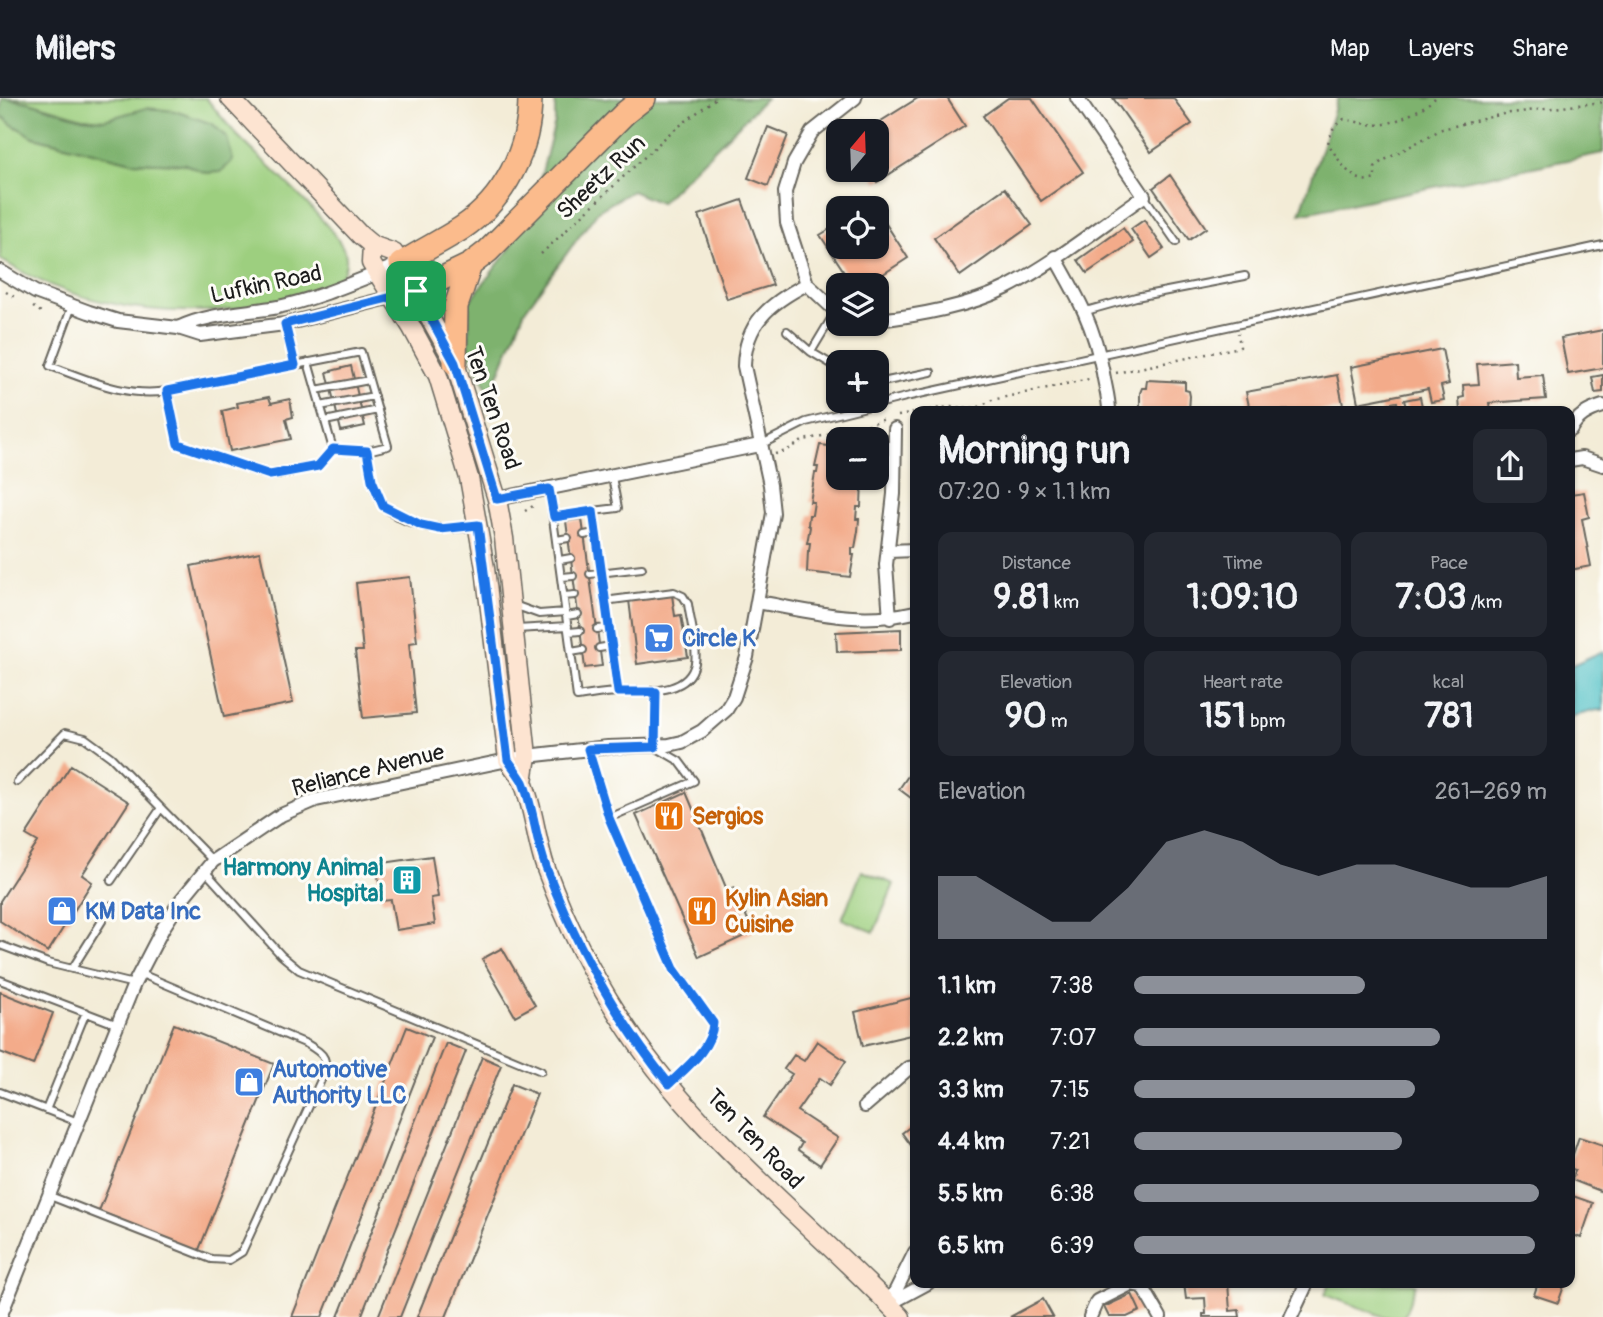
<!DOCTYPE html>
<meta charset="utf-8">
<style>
:root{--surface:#171b24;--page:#242831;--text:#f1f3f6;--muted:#9ea1a6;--line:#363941;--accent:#8c9099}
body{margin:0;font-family:Pangolin,sans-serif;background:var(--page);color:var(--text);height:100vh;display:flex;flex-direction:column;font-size:26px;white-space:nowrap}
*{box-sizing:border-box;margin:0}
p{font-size:23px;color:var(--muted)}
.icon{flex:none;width:38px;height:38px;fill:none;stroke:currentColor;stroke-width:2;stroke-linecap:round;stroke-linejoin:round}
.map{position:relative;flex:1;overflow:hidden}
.side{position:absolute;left:910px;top:308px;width:665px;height:882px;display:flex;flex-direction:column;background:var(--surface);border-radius:14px;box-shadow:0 2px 5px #0004}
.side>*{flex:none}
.needle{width:46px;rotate:19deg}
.tools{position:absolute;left:826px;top:21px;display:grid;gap:14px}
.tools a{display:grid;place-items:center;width:63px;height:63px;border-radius:14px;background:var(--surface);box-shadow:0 2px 5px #0004;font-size:35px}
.pin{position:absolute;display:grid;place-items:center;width:60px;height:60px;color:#fff;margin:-30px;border-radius:14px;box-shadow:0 4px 10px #0006}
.round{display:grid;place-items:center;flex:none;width:74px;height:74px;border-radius:14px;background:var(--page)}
.summary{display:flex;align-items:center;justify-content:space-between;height:119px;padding:0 28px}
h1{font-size:38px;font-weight:800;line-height:52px}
.figures{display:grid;grid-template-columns:repeat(3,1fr);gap:10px;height:119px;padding:7px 28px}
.figures div{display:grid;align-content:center;border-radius:14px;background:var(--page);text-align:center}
.figures b{font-size:35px;font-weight:800}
.figures small{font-size:19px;font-weight:400}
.figures p{font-size:19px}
.chart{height:196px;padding:14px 28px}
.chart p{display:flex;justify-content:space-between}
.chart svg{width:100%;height:126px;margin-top:7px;fill:var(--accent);opacity:.7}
ul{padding:0 28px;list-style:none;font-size:23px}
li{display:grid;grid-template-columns:112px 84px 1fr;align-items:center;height:52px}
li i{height:18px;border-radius:9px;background:var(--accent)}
header{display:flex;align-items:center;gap:42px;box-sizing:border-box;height:98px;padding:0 35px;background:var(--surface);border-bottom:2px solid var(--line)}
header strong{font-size:33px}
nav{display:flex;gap:38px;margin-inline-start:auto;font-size:24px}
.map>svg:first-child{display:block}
.green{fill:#9dcf7f;stroke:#5c764e;stroke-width:2}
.forest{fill:#7eb26e;stroke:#4d6745;stroke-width:2}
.water{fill:#54c2c8;stroke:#386f72;stroke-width:2}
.building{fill:#f3ab8a}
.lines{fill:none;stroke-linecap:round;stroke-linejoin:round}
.service-casing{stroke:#67655d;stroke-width:10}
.minor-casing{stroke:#67655d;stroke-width:16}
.secondary-casing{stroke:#67655d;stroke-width:21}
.motorway-casing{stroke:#67655d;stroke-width:26}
.path{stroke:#67655d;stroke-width:2.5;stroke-dasharray:2 5;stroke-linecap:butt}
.service{stroke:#fff;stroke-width:6}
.minor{stroke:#fff;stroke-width:12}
.secondary{stroke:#fde4d1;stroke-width:18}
.motorway{stroke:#fbbb8c;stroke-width:23}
.route-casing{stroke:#fff;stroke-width:14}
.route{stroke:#1a73e8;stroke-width:9}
.labels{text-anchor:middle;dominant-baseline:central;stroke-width:6;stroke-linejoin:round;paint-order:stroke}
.street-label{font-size:23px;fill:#1c1c1c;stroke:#fdfcf7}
.shop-label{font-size:23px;font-weight:bold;fill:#366cbe;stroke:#fdfcf7;text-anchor:start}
.food-label{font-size:23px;font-weight:bold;fill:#c56008;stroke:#fdfcf7;text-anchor:start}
.culture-label{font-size:23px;font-weight:bold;fill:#0d838f;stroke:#fdfcf7;text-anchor:end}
</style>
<header>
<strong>Milers</strong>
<nav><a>Map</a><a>Layers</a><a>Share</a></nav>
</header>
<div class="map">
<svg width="1603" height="1219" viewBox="0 0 1603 1219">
<rect width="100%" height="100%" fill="#fdfcf7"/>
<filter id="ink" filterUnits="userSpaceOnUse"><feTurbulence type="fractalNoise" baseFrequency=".0143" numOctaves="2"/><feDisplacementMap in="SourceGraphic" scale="14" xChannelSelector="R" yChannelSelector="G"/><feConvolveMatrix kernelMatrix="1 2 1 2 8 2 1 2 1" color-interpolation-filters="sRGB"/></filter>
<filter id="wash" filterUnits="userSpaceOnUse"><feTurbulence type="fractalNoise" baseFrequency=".00686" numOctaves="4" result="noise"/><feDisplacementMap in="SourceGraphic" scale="28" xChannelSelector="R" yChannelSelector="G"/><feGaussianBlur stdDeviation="1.57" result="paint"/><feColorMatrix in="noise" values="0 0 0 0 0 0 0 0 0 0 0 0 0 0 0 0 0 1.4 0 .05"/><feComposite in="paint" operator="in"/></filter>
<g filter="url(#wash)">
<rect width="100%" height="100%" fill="#f3ecd7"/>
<path class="green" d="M5 0H206C216 12 226 25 237 37 258 59 344 134 346 159 348 186 318 193 298 199 200 225 87 217 0 161V16L11 26 34 39 132 64 185 66 206 75 104 22 82 20 29 4Z
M862 773 894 786 874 834 842 821Z
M1330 1185H1412L1416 1186 1404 1219H1385L1325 1197Z"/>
<path class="forest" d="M2 0 29 4 82 20 104 22 146 10 175 13 213 26 227 40 233 62 221 74 206 75 185 66 132 64 34 39 11 26 0 16Z
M555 0H766L660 105 632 93 598 113 525 212 490 297 469 255V204L511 149 541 78 555 24Z
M1338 0H1603V55L1300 116Z"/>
<path class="water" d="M1603 553V613L1597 612 1570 619V568Z"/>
<g id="blocks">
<path class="building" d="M918 0H947L965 28 877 84 870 72H877V33H865Z
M1008 0H1032L1083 74 1041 103 983 18Z
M1113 0H1173L1192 26 1151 54Z
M768 29 788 37 768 88 748 80Z
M1170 77 1206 130 1189 142 1153 90Z
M1005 90 1032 127 960 178 934 140Z
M742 102 773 187 727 201 699 117Z
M877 112 908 160 866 187H853L820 137 838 126V149H877Z
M1144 122 1164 151 1151 160 1131 131Z
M1123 130 1133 144 1087 175 1078 162Z
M1603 232V270L1568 276 1561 240Z
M1442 251 1449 286 1441 288 1444 302 1431 304 1428 291 1358 305 1351 269Z
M1515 263 1516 279 1543 277 1546 301 1489 305 1490 313H1460L1459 300 1464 299 1463 287 1479 286 1477 266Z
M351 268 365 328 341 333 327 274Z
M1337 277 1344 312 1250 313 1246 294Z
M1603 277V294L1595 295 1592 279Z
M1147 282 1185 284V292L1189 293 1190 298 1189 313H1140V295L1142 290H1146Z
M269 299 271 305 290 301 293 319 286 321 291 341 230 353 222 313 238 309 237 305Z
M1420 299 1423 313H1407L1404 302Z
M1397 304 1399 313H1381L1380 307Z
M820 347 838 349V380H862L861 409H857L856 421H859L858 433 855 450H852V457H854L850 479 807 474 808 453H809L810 445H807L810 429 808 427 809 417H812L814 404H810L815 375H817L818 369H815Z
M1584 394 1589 419 1582 421 1591 468 1570 472V396Z
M582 421 602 568 585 570 566 423Z
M260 454 293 605 224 619 191 468Z
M410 479 417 544 409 545 416 615 363 620 355 553H363L356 485Z
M672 497 675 518 681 517 688 559 637 566 629 502Z
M901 531V552L837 554 836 534Z
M71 667 129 704 82 777 92 784 48 854 0 823V803L38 744 26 737Z
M915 668V703L899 691Z
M686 694 727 792 734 789 753 834 699 859 636 717Z
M432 758 438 799 431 800 435 826 396 832 391 802 382 803 376 766Z
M502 850 535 907 515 918 482 861Z
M0 894 53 915 33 967 0 954Z
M915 899V936L863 948 855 914Z
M174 926 274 966 198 1154 99 1113Z
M407 929 432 939 322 1219H292Z
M817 943 846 963 830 987 820 980 797 1013 838 1040 820 1067 798 1052 802 1045 763 1019 792 976 784 971 794 957 804 963Z
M446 945 466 953 361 1219H338Z
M482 959 501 967 400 1219H378Z
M512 986 537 996 446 1219H417Z
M915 1025V1053L902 1035Z
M1579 1039 1603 1047V1094L1572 1082 1575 1072 1570 1070V1065Z
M1570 1097 1593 1105 1581 1140 1570 1136Z
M1184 1185H1228L1230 1213 1239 1212 1240 1219H1203V1216H1206L1205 1200 1186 1201Z
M1538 1185H1565L1558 1205 1534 1197Z
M1132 1196 1140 1213 1127 1219H1109L1104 1209Z
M1043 1201 1053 1219H1010Z"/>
</g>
</g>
<g filter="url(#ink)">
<use href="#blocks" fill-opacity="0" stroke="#67655d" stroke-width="2"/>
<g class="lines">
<g class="service-casing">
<path id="service" d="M1144 98 1176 144
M72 208 50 268C90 282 125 300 168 293
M1086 213 1136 199 1245 178
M285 226 295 267
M787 233 811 254 838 270
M811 254 835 214
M308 264 333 351 367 353 388 348 361 254 295 267 168 293 178 346 270 378 318 368 333 351
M877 285 931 274
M316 292 369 282
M320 308 374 298
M325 323 378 312
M762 346 806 324 910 298 1603 147
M367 353C370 370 371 392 383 406 401 430 449 434 476 428
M549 391 577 599C592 597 606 594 621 594 645 593 689 597 695 565 698 549 690 522 688 506L683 498 674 494 604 503
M593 413 618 410 612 379
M554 419 593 413 618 594
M584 437 595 435
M557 442 568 440
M560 462 571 460
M590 476 642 470
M562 479 573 478
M564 498 575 497
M514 507 539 516 566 514
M567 518 578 516
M517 531 568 528
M597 531 608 530
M569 534 580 533
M599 550 611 548
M571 554 583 552
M588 651 609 720 653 824 674 871 713 925C712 950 687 969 670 985
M17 684 65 635 85 640 111 659 213 763
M609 720 694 683 679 663 655 649 656 594
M205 773 281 857 299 872 541 973
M111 783 161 710
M0 847 48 865 134 886
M72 871 112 807
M0 882 118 927
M0 994 78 1024
M46 1012 86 914
M50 1098 211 1161 229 1162 242 1154 321 982C328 960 327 958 307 946L139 875"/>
</g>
<g class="minor-casing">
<path id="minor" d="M1055 159C1079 201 1094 227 1103 275 1105 288 1109 300 1109 313
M0 173 35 194 89 214 118 223 178 230 200 237 285 226 416 193
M838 215 807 186 787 125 785 94 794 65 812 34 855 0
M877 222C917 218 970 208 1006 190 1055 165 1099 129 1144 98L1077 0
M178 230C210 215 244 215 278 209 321 200 360 181 401 166
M1570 332C1578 318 1587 313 1603 308
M1570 362 1582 360 1603 367
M497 401 760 347
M889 453 915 452
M758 504C814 514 858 527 915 514
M890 520 886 467 894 396 895 331
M865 1008 909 970 915 969
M889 1206 915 1154
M889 1206 928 1185
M0 1219 134 886 163 830 181 802 213 763 281 717 316 702 527 658 608 649 669 647 682 644 702 633 726 612 734 599 747 559 773 415 770 387 744 268C745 225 770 205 807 186
M1090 1219 1097 1203 1131 1186 1142 1188 1160 1219
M1291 1219 1307 1185"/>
</g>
<g class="secondary-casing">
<path id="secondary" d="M230 0 360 137 372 147 394 155 455 265 497 401 504 440 527 658 523 684
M372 147 371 165 412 230 438 278 469 380 485 470 508 662C513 669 519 676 523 684 534 711 536 743 546 771 565 822 589 872 619 918 692 1035 807 1120 901 1219"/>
</g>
<g class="motorway-casing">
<path id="motorway" d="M401 166C421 153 442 143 462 130 505 101 530 51 530 0
M416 193 470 167 488 153 625 15 644 0
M455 265 456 208 470 167"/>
</g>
<path class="path" d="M1435 0C1428 7 1420 11 1411 16 1380 31 1376 28 1344 21L1333 31 1328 45C1338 61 1353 89 1375 81V70L1381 64 1442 31 1503 16 1603 4
M541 156 669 36 716 0
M6 194 18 201
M33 209 41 214
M1116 275 1240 249 1238 235
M923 313 948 309 977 310 992 302 1089 281
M898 318 915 315
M775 356 786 353 804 342 854 331 885 321
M525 413 533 408"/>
<use href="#service" class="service"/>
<use href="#minor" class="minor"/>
<use href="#secondary" class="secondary"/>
<use href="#motorway" class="motorway"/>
</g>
</g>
<g class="lines" filter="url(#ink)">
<g class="route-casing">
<path id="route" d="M416 193 455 265 497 401 549 391 554 419 593 413 618 594H656L655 649 588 651 609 720 674 871 713 925C712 950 687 969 669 986 616 921 577 850 547 772 536 744 534 712 523 684 519 677 513 669 508 662L478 427 440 431 421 427 383 408 372 382 367 353 333 351 318 368 270 377 178 346 167 293 295 267 285 226Z"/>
</g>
<use href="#route" class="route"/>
</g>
<defs>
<g id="supermarket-square" transform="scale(1.575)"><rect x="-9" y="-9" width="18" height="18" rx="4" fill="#3f7fe0" stroke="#fdfcf7"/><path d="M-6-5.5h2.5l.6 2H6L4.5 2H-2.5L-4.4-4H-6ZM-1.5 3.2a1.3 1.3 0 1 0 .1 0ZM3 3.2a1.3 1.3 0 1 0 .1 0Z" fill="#fff"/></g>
<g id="restaurant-square" transform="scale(1.575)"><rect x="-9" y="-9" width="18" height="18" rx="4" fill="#e8710a" stroke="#fdfcf7"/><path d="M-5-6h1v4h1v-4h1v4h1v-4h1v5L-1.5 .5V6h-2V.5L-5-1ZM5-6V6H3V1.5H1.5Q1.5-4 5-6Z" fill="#fff"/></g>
<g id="building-square" transform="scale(1.575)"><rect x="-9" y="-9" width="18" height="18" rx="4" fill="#0f9aa8" stroke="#fdfcf7"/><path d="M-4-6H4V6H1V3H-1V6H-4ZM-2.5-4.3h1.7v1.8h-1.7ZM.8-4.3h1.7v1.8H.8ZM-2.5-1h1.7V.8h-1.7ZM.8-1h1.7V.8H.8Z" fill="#fff"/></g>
<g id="shop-square" transform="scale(1.575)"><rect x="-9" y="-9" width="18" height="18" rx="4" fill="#3f7fe0" stroke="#fdfcf7"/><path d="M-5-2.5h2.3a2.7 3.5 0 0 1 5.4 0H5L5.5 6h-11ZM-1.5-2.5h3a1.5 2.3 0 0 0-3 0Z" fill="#fff"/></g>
</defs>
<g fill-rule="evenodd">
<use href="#supermarket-square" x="659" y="540"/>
<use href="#restaurant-square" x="669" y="718"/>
<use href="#building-square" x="407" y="782"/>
<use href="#shop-square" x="62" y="813"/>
<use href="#restaurant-square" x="702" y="813"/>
<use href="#shop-square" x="249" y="984"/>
</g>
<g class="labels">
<g class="street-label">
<text transform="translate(601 79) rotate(-43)">Sheetz Run</text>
<text transform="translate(266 186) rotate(-12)">Lufkin Road</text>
<text transform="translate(493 310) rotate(71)">Ten Ten Road</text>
<text transform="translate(368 672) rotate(-14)">Reliance Avenue</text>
<text transform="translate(755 1041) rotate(46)">Ten Ten Road</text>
</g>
<g class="shop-label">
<text x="682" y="540">Circle K</text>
<text x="85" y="813">KM Data Inc</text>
<text x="272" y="971">Automotive<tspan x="272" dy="26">Authority LLC</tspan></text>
</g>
<g class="food-label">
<text x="692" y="718">Sergios</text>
<text x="725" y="800">Kylin Asian<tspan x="725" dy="26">Cuisine</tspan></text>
</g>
<g class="culture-label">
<text x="384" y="769">Harmony Animal<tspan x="384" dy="26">Hospital</tspan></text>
</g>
</g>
</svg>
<div class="tools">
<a><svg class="needle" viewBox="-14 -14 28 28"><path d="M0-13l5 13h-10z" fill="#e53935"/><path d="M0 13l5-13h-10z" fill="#9ea1a6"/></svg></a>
<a><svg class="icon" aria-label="locate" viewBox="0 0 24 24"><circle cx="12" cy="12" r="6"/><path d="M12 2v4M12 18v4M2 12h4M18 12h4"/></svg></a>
<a><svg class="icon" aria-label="layers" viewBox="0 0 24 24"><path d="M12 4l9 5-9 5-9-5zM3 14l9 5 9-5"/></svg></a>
<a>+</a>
<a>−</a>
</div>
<div class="pin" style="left:416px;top:193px;background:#1e9e55"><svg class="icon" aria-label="arrive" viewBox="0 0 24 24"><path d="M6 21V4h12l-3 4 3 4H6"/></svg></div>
<section class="side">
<div class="summary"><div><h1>Morning run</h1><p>07:20 · 9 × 1.1 km</p></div><a class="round"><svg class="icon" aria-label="share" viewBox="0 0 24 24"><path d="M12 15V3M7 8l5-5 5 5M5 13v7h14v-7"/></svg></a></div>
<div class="figures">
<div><p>Distance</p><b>9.81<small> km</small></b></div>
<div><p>Time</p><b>1:09:10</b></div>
<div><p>Pace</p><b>7:03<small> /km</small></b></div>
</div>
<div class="figures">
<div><p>Elevation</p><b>90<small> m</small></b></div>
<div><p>Heart rate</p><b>151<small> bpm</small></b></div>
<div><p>kcal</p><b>781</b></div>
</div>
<div class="chart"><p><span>Elevation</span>261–269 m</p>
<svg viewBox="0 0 160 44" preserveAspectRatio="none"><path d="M0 44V22L10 22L20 30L30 38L40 38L50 26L60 10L70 6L80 10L90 18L100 22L110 18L120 18L130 22L140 26L150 26L160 22V44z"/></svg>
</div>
<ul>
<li><b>1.1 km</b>7:38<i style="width:56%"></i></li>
<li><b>2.2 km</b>7:07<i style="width:74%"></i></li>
<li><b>3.3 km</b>7:15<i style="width:68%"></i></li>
<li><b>4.4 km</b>7:21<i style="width:65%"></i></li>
<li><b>5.5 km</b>6:38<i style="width:98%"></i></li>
<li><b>6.5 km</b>6:39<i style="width:97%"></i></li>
</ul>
</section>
</div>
